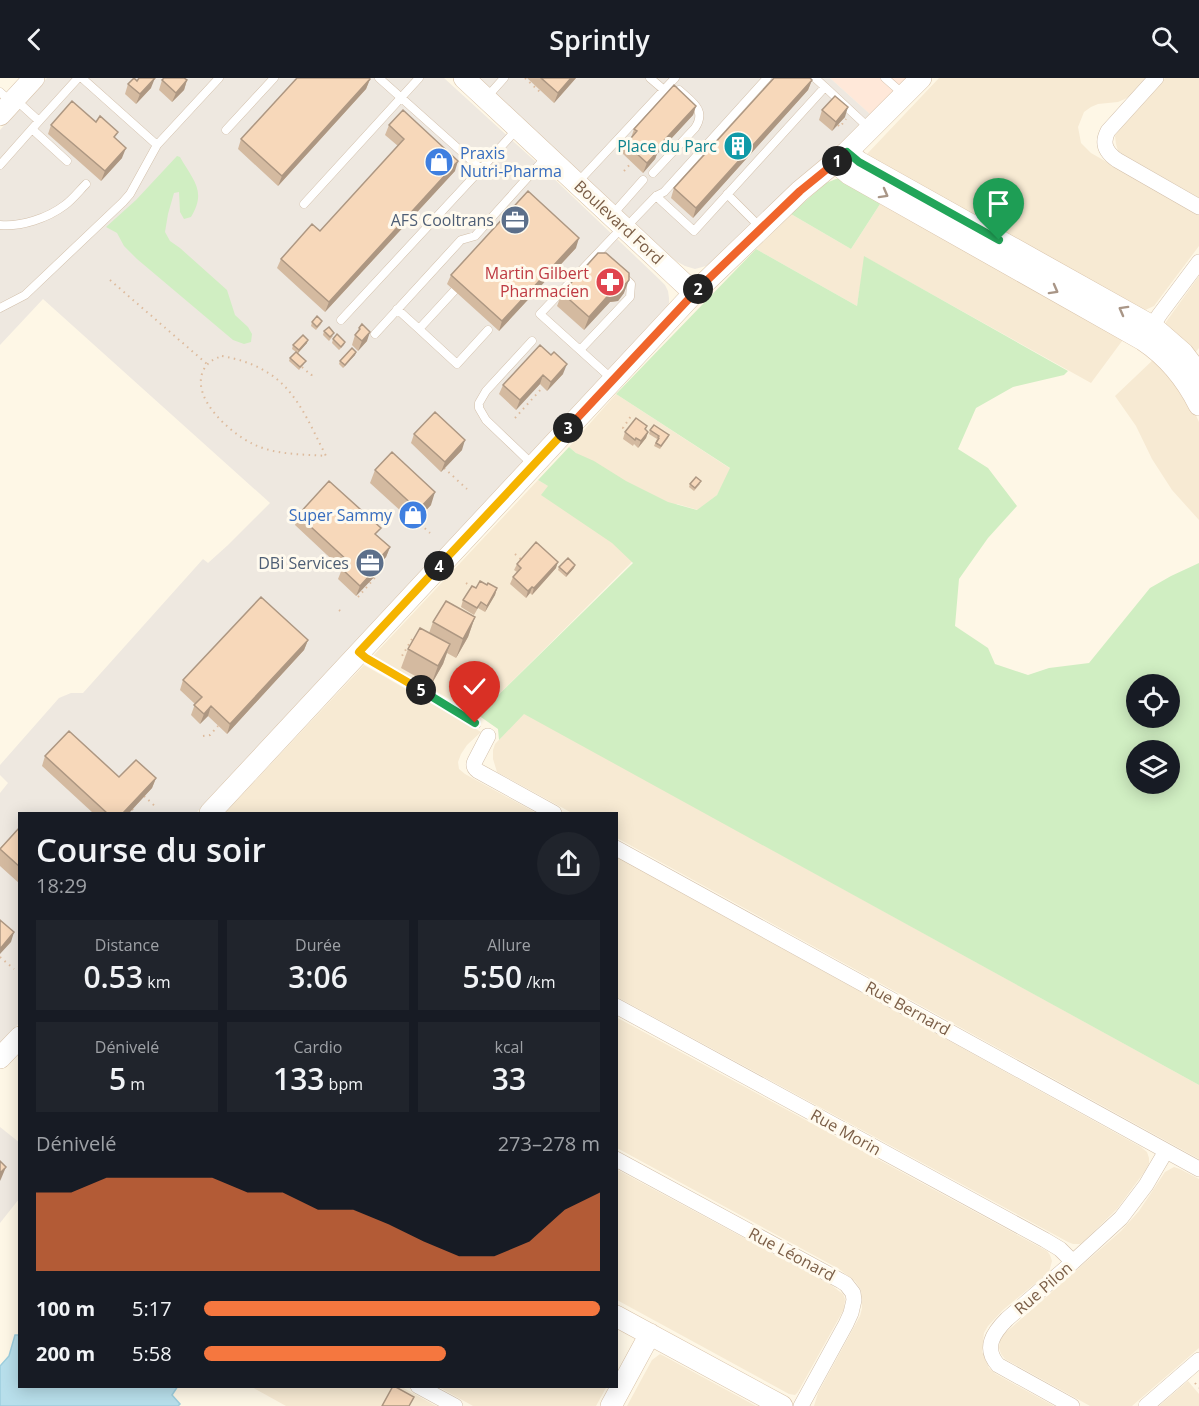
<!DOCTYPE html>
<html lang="fr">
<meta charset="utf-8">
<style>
:root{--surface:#171b24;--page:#20242c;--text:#f1f3f6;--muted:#9ea1a6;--accent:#f5773f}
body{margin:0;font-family:"Open Sans",sans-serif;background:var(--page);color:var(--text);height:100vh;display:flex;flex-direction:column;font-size:22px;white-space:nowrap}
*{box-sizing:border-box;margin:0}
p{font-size:20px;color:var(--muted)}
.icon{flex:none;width:33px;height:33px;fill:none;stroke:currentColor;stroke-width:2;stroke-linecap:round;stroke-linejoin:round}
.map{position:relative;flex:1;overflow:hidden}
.details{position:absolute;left:18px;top:734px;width:600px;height:576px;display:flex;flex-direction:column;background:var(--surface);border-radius:0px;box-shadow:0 3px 15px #0003}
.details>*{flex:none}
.buttons{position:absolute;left:1126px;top:596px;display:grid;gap:12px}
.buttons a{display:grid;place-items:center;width:54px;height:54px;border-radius:50%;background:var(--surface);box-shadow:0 3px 15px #0003;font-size:30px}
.pin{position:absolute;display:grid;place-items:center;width:51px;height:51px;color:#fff;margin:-62px -26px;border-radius:50% 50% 50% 0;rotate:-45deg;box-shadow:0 0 6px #0007}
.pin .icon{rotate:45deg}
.km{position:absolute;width:30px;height:30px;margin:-15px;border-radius:50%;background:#222;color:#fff;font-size:16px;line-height:30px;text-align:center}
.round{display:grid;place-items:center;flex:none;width:63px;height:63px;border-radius:32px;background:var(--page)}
.head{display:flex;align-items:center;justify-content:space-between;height:102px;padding:0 18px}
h1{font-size:33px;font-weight:600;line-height:45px}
.metrics{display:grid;grid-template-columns:repeat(3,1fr);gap:9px;height:102px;padding:6px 18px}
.metrics div{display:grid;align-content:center;border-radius:0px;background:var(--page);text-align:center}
.metrics b{font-size:30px;font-weight:600}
.metrics small{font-size:16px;font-weight:400}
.metrics p{font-size:16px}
.chart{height:168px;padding:12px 18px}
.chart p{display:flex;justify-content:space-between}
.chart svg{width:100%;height:108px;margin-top:6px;fill:var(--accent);opacity:.7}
ul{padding:0 18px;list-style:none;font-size:20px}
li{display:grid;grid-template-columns:96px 72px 1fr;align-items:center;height:45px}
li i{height:15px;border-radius:8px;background:var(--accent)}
header{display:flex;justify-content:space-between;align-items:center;height:78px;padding:0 18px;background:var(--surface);font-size:27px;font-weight:600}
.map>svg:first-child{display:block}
.residential{fill:#f7ead3}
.commercial{fill:#ffe8d9}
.industrial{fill:#eee8e0}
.green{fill:#d0eec2;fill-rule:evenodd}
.water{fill:#b8dfeb;stroke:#9dcede;stroke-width:1.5}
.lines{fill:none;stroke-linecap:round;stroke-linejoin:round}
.lane-casing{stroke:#d2bfaa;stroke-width:9}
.street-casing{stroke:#d2bfaa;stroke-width:16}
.secondary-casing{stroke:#d8c2a9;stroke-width:22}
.path{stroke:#ddbb9d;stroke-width:2;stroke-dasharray:1.5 4.5;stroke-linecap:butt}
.lane{stroke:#fff;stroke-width:8}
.street{stroke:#fff;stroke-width:15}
.secondary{stroke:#fff;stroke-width:21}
.wall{fill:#d4baa0}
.shaded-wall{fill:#ad9782}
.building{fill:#f7d8ba;stroke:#ad9782;stroke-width:1.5}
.oneway{stroke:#a99687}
.split-1-casing{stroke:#fff;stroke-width:12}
.split-2-casing{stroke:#fff;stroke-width:12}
.split-3-casing{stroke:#fff;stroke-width:12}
.split-4-casing{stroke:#fff;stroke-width:12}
.split-5-casing{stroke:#fff;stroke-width:12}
.split-6-casing{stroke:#fff;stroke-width:12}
.split-1{stroke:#22a559;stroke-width:8}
.split-2{stroke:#f0652b;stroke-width:8}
.split-3{stroke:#f0652b;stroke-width:8}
.split-4{stroke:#f5b400;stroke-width:8}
.split-5{stroke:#f5b400;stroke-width:8}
.split-6{stroke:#22a559;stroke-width:8}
.labels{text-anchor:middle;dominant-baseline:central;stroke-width:6;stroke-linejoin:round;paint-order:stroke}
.culture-label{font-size:16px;fill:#0d838f;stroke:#fffaee;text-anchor:end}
.shop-label{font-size:16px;fill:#366cbe;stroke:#fffaee;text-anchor:start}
.service-label{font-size:16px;fill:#4e5e75;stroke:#fffaee;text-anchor:end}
.street-label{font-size:16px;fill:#7b5e47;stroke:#fffaee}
.health-label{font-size:16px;fill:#be3a42;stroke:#fffaee;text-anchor:end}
</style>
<header><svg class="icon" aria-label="back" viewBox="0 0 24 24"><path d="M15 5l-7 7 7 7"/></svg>Sprintly<svg class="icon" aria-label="search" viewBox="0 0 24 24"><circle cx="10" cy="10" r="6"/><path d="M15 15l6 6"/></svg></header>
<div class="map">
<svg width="1199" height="1328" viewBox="0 0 1199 1328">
<rect width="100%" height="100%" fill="#fef7e6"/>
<path class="residential" d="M939 0H1145L1131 17 1125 21 1118 24 1098 26 1091 29 1084 34 1078 49 1081 65 1091 75 1199 137V168L1154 228 1143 233 867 79V76Z
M1165 0H1199V120L1124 77 1118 73 1116 66 1115 58 1119 52Z
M882 123 1125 259 1091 305 865 179 857 228 756 171 791 136 851 171Z
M1199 198V270L1194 276 1166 248V244Z
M1155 280 1193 331 1199 344V442L1172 412 1152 381 1136 348 1115 318Z
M616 316 731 391 717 417 698 432 677 426 668 438 576 375 569 369Z
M538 402 649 467 478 637 373 578Z
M364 587 481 654 467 667 461 676 458 684 459 691 465 696 536 735H225Z
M524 635 1199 1007V1081L617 760 616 735H572L497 694 493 681V672L495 666Z
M617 779 1141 1069 1147 1074 1149 1080V1086L1145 1093 1117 1131 1085 1162 1080 1166H1073L1068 1164 617 919Z
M616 939 1047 1173 1050 1177 1052 1183 1049 1194 1003 1232 988 1248 984 1255 982 1273 989 1290 996 1296 1054 1328H814L818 1315 860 1238 862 1230 861 1212 855 1203 839 1191 617 1070Z
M1174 1089 1180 1091 1199 1101V1270L1132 1328H1090L1005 1281 1001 1276 999 1270 1000 1261 1004 1256 1121 1153 1139 1133 1165 1094Z
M616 1091 831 1207 843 1216 845 1221 844 1231 798 1314 795 1317 789 1316 617 1222Z
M660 1276 664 1278 756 1328H627L652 1282Z
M1188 1303 1199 1316V1328H1159Z
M250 1308H400L436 1328H286Z
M437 1308H607L596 1328H473Z"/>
<path class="commercial" d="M830 0H907L871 37Z"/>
<path class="industrial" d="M47 0H444L548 95 659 201 665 207 668 213 669 220V225L667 229 196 735H20L19 945 0 967V715L8 705 0 697V687L59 620 71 615H83L203 481 208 485 228 467 270 425 43 221 0 267V52Z
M475 0H830L871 37 841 67 785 113 720 177 706 188 695 191 685 188 676 183Z
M0 1049 20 1065 19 1121 0 1145Z"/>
<path class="green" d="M177 78 180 79C193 102 207 113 191 139L184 141 180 134 179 114 174 115 168 136 165 154 170 163 180 170 227 212 235 237 248 249 252 256 251 264 244 266 233 262 137 181 124 168 117 155 106 149 136 122Z
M836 101H842L882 123 851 171 791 136 826 105Z
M756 171 857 228 864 178 1068 293 1064 297 1013 309 976 330 958 371 988 390 1017 428 988 460 959 501 955 548 988 570 995 586 1028 597 1049 590 1089 585 1150 510 1171 498 1199 485V1007L524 636 499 662 498 651 478 637 633 485 612 465 541 417 548 408 538 402 569 369 576 375 594 383 626 403 668 424 697 432 717 417 730 390 616 316ZM1137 606H1170V639H1137ZM1137 672H1170V705H1137Z"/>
<path class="water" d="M15 1257H19L20 1308H178L172 1317 180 1326 178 1328H0V1288L9 1278Z"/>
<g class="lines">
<g class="lane-casing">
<path id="lane" d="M82 0 157 67
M379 0 481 91 517 51
M650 0 664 12
M815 0 825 9
M885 0 902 15
M0 14 10 23
M487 19 504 0
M39 43 78 0
M32 51 67 83
M226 52 274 0
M0 87 39 43 17 23
M653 95 695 50C707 32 692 24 679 12
M578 104 675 0
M727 116 760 149
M656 118 664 114 767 0
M304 126 419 0
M613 136 643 102
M0 147C21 149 48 140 65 127 73 121 79 113 86 106
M0 230 25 217 123 124 130 116 157 67 219 0
M397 231 419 251 454 213
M341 242 481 91
M419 251 457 286 488 252
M375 256 461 162 475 158 547 78
M532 263 486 313 479 325V330L486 342 532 386
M580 272 630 219 631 206 623 198
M612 301 540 236 615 157 632 143 656 118 694 153 825 9 868 49"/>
</g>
<g class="street-casing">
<path id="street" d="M1156 0 1108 53C1101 66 1107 75 1117 82L1199 129
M1146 257 1160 236 1199 184
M488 658 475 683C473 687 474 690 478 693L554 735
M616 770 1199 1091
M616 928 1045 1162 1060 1171 1073 1184
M616 1081 841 1203 846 1206 853 1215 854 1222 851 1235 846 1246 801 1328
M418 1308 455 1328
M1072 1328 998 1287C983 1270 993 1255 1007 1241L1073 1184 1121 1140 1146 1107 1166 1073
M1146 1328 1199 1282"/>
</g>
<g class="secondary-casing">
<path id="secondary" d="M464 0 694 215
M0 37 34 0
M847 74 859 84 1152 248 1183 275 1199 296
M835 84 849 96 1143 262C1167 278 1186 301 1199 327
M210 735 694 215 800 113 847 74 921 0
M0 980 20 959
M616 1238 782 1328
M611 1328 650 1256"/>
</g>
<path class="path" d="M525 0 540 14 541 13
M838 47 840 49 846 41
M624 93 632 84
M110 202 207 286
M222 278C287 290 299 324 326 378 301 376 275 377 253 366 230 355 189 319 204 291 209 283 214 281 222 278Z
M302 289 311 297 315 296
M515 340 543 309
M628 354 623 350 631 338
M444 390 467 411
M416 442 430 455
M515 476 523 483
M466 505 474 510
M358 519 379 495 375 491
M339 532 343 535
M407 581 402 578 412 561
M372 583 480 649
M203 658 210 657 218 648
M144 718 157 730
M132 731 137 735
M0 879 14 891
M1195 1305 1199 1310"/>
<use href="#lane" class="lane"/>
<use href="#street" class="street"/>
<use href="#secondary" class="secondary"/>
</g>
<path class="wall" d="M527 0H576L554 25Z
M370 1 366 11 278 108 238 71 241 61Z
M162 2H187L184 12 172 24 159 12Z
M812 2 808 12 693 140 671 120 674 110Z
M137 3 151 10 136 26 125 16 128 6Z
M696 28 693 37 657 76 655 81 643 95 622 75 626 66 631 60 634 51Z
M822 32 845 39 832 53 819 42Z
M51 47 116 61 122 80 101 103 48 56Z
M389 47 455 93 325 234 277 190 281 181 320 153 398 68 385 57Z
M576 170 499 253 447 206 451 197Z
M562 215H624L618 223 610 224 584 252 557 228Z
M322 243 321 246 316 252 311 248 312 244Z
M362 246 367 263 358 273 352 267 355 257Z
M324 253 333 258 329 263 323 257Z
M333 261 345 264 344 267 339 272 332 265Z
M307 265 298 275 304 286 299 292 289 283 290 280 296 274 292 271 293 267Z
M540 267 563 296 547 313 540 306 516 332 499 316 503 307Z
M356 274 355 277 343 290 339 286 340 283Z
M646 352 648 354 646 360 638 370 634 366 633 368 623 361 625 354Z
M650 352 669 357 668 360 660 371 654 368 657 361 649 356Z
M414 356 462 372 441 394 411 365Z
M375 392 431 427 414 445 370 405Z
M690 406H700L694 413 689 409Z
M298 437 378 458 390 469 386 479 379 487 376 497 356 518 338 501 342 491 295 447Z
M517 486 556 490 532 517 530 515 526 520 510 506 513 499 517 494 514 492Z
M575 487 574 490 566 499 558 492 559 489Z
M487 507 497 510 495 517 485 534 478 530 474 537 461 529 463 522 476 510Z
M475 539 468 559 456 580 447 575 443 586 431 607 401 590 408 571 429 555 433 544Z
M308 562 304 572 227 656 208 638 200 646 191 637 195 626 180 612 183 602Z
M45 678 119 699 156 700 152 710 129 735H93L42 688Z
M20 749V806L0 788V770Z"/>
<path class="shaded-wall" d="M155 0 151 10 136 26 140 16Z
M571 0H576L554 25 558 15Z
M370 1 366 11 278 108 282 98Z
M187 2 184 12 172 24 176 15Z
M812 2 808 12 693 140 696 130Z
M696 28 693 37 657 76 655 81 643 95 647 85 657 70Z
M848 29 845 39 832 53 836 44Z
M126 70 122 80 101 103 105 93Z
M458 83 455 93 325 234 329 224Z
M579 160 576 170 499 253 502 243Z
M629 202 624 215 618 223 610 224 584 252 589 239 614 211Z
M370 254 367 263 358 273 362 263Z
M308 262 307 265 297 276 299 272Z
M356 274 355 277 343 290 345 287Z
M567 286 563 296 547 313 551 304Z
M543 297 540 306 516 332 520 322Z
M648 354 646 360 638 370 641 363Z
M465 362 462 372 441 394 445 384Z
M435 414 431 427 414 445 418 432Z
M390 469 386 479 373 494 376 484Z
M558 484 556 490 532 517 534 510Z
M379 487 376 497 356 518 360 508Z
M575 487 574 490 566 499 567 496Z
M532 509 530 515 526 520 528 513Z
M497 510 495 517 485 534 487 528Z
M475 539 468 559 456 580 463 561Z
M308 562 304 572 227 656 230 646Z
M450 566 443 586 431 607 438 588Z
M211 628 208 638 200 646 204 636Z
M156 700 152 710 129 735H123Z
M14 854 11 864 0 876V871Z
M6 1089 1 1101 0 1103V1095Z"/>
<path class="building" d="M134 0 137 3 139 0H155L140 16 128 6Z
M164 0H184L187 2 176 15 162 2Z
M297 0H369L370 1 282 98 241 61Z
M541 0H571L558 15Z
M774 0H810L812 2 696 130 674 110Z
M674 7 696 28 657 70 659 72 647 85 626 66 637 53 634 51Z
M835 18 848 29 836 44 822 32Z
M72 23 96 44 100 38 118 54 114 59 126 70 105 93 51 47Z
M403 32 458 83 329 224 281 181 312 146 320 153 404 61 389 47Z
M528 113 579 160 502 243 451 197Z
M598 175H606L629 195V202L622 210 614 211 589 239 562 215Z
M317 238 322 243 317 249 312 244Z
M362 246 370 254 362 263 355 257 360 251 359 250Z
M329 249 334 255 330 259 324 253Z
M337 256 345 264 341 269 333 261Z
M303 257 308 262 299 272 293 267Z
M540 267 551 277 554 274 567 286 551 304 543 297 520 322 503 307Z
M352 270 356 274 345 287 340 283Z
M296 274 306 283 300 289 290 280Z
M435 334 465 362 445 384 414 356Z
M636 340 647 348 645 351 648 354 641 363 636 360 635 362 625 354Z
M654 347 669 357 661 368 656 365 659 360 658 359 659 358 650 352Z
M392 374 435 414 418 432 375 392Z
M696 399 701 403 695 410 690 406Z
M329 403 381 450 375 456 390 469 376 484 379 487 360 508 342 491 349 484 298 437Z
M536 464 558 484 534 510 532 509 528 513 513 499 521 490 517 486Z
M568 480 575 487 567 496 559 489Z
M480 503 487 507 488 505 497 510 487 528 481 524 477 530 463 522 472 508 476 510Z
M261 519 308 562 230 646 211 628 204 636 194 627 202 619 183 602Z
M446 523 475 539 463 561 433 544Z
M420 550 450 566 438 588 408 571Z
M69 653 119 699 136 682 156 700 123 735H107L45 678Z
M20 749V789L0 771Z
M0 842 14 854 0 871Z
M0 1083 6 1089 0 1095Z
M393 1308H394L414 1319 409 1328H382Z"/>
<defs><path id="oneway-chevron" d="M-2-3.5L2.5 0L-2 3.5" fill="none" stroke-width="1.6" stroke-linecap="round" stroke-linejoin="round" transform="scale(1.5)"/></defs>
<g class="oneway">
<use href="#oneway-chevron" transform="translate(884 116) rotate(29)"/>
<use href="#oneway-chevron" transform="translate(1054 212) rotate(29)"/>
<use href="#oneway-chevron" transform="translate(1123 232) rotate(-151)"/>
</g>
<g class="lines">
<g class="split-1-casing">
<path id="split-1" d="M837 83 847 74 859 84 999 162"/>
</g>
<g class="split-2-casing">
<path id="split-2" d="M698 211 800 113 837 83"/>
</g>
<g class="split-3-casing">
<path id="split-3" d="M568 350 698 211"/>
</g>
<g class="split-4-casing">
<path id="split-4" d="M439 488 568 350"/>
</g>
<g class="split-5-casing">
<path id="split-5" d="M421 612 366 580 359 574 439 488"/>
</g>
<g class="split-6-casing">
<path id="split-6" d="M421 612 475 645"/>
</g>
<use href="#split-1" class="split-1"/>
<use href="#split-2" class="split-2"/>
<use href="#split-3" class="split-3"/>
<use href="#split-4" class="split-4"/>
<use href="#split-5" class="split-5"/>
<use href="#split-6" class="split-6"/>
</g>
<defs>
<g id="building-disc" transform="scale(1.5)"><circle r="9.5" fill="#0f9aa8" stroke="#fffaee"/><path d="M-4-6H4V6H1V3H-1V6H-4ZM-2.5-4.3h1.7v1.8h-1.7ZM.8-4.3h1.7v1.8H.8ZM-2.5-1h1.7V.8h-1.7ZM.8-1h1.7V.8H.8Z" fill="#fff"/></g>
<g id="shop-disc" transform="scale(1.5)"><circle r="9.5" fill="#3f7fe0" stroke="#fffaee"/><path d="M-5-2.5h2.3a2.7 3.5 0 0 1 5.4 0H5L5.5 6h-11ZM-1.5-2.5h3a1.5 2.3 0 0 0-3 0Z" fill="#fff"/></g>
<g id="office-disc" transform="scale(1.5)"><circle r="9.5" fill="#5c6f8a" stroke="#fffaee"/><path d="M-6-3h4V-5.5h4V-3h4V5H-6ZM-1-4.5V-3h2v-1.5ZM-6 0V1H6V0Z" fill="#fff"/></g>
<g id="pharmacy-disc" transform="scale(1.5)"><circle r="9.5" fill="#e0444e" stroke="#fffaee"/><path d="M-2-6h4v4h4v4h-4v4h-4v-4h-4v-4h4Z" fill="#fff"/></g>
</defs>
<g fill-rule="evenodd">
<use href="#building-disc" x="738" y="68"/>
<use href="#shop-disc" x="439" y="84"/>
<use href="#office-disc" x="515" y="142"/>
<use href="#pharmacy-disc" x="610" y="204"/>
<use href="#shop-disc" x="413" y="437"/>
<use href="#office-disc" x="370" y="485"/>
</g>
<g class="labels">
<g class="culture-label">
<text x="717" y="68">Place du Parc</text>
</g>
<g class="shop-label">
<text x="460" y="75">Praxis<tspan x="460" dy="18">Nutri-Pharma</tspan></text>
<text x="392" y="437" text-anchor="end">Super Sammy</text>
</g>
<g class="service-label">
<text x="494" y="142">AFS Cooltrans</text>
<text x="349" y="485">DBi Services</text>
</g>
<g class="street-label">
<text transform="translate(619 144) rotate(43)">Boulevard Ford</text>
<text transform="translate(908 930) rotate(29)">Rue Bernard</text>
<text transform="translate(846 1054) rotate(29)">Rue Morin</text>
<text transform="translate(792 1176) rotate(28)">Rue Léonard</text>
<text transform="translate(1043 1210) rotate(-41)">Rue Pilon</text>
</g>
<g class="health-label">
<text x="589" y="195">Martin Gilbert<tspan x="589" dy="18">Pharmacien</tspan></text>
</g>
</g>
</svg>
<div class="buttons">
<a><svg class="icon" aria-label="locate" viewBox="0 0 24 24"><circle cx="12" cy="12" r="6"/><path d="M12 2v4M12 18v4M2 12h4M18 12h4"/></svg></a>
<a><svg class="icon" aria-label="layers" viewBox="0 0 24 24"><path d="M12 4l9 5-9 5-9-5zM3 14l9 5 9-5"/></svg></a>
</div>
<div class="pin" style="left:999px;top:162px;background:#1e9e55"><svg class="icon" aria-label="arrive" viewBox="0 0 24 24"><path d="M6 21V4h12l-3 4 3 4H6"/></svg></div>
<div class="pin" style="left:475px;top:645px;background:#d93025"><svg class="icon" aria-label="check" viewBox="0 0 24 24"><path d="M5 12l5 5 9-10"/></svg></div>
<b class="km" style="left:837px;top:83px">1</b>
<b class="km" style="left:698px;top:211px">2</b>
<b class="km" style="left:568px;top:350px">3</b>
<b class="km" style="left:439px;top:488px">4</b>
<b class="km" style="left:421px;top:612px">5</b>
<section class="details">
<div class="head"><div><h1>Course du soir</h1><p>18:29</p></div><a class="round"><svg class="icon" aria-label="share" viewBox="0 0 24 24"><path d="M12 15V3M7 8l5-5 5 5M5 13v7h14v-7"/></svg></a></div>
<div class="metrics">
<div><p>Distance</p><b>0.53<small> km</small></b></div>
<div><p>Durée</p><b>3:06</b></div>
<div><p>Allure</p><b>5:50<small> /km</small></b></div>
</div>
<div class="metrics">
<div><p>Dénivelé</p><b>5<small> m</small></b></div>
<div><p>Cardio</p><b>133<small> bpm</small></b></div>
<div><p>kcal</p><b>33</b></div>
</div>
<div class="chart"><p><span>Dénivelé</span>273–278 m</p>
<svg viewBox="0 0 160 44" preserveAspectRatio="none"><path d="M0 44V12L10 12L20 6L30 6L40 6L50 6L60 12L70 12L80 19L90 19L100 25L110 32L120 38L130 38L140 32L150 19L160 12V44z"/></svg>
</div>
<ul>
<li><b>100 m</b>5:17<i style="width:100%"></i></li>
<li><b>200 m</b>5:58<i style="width:61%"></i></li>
</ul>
</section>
</div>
